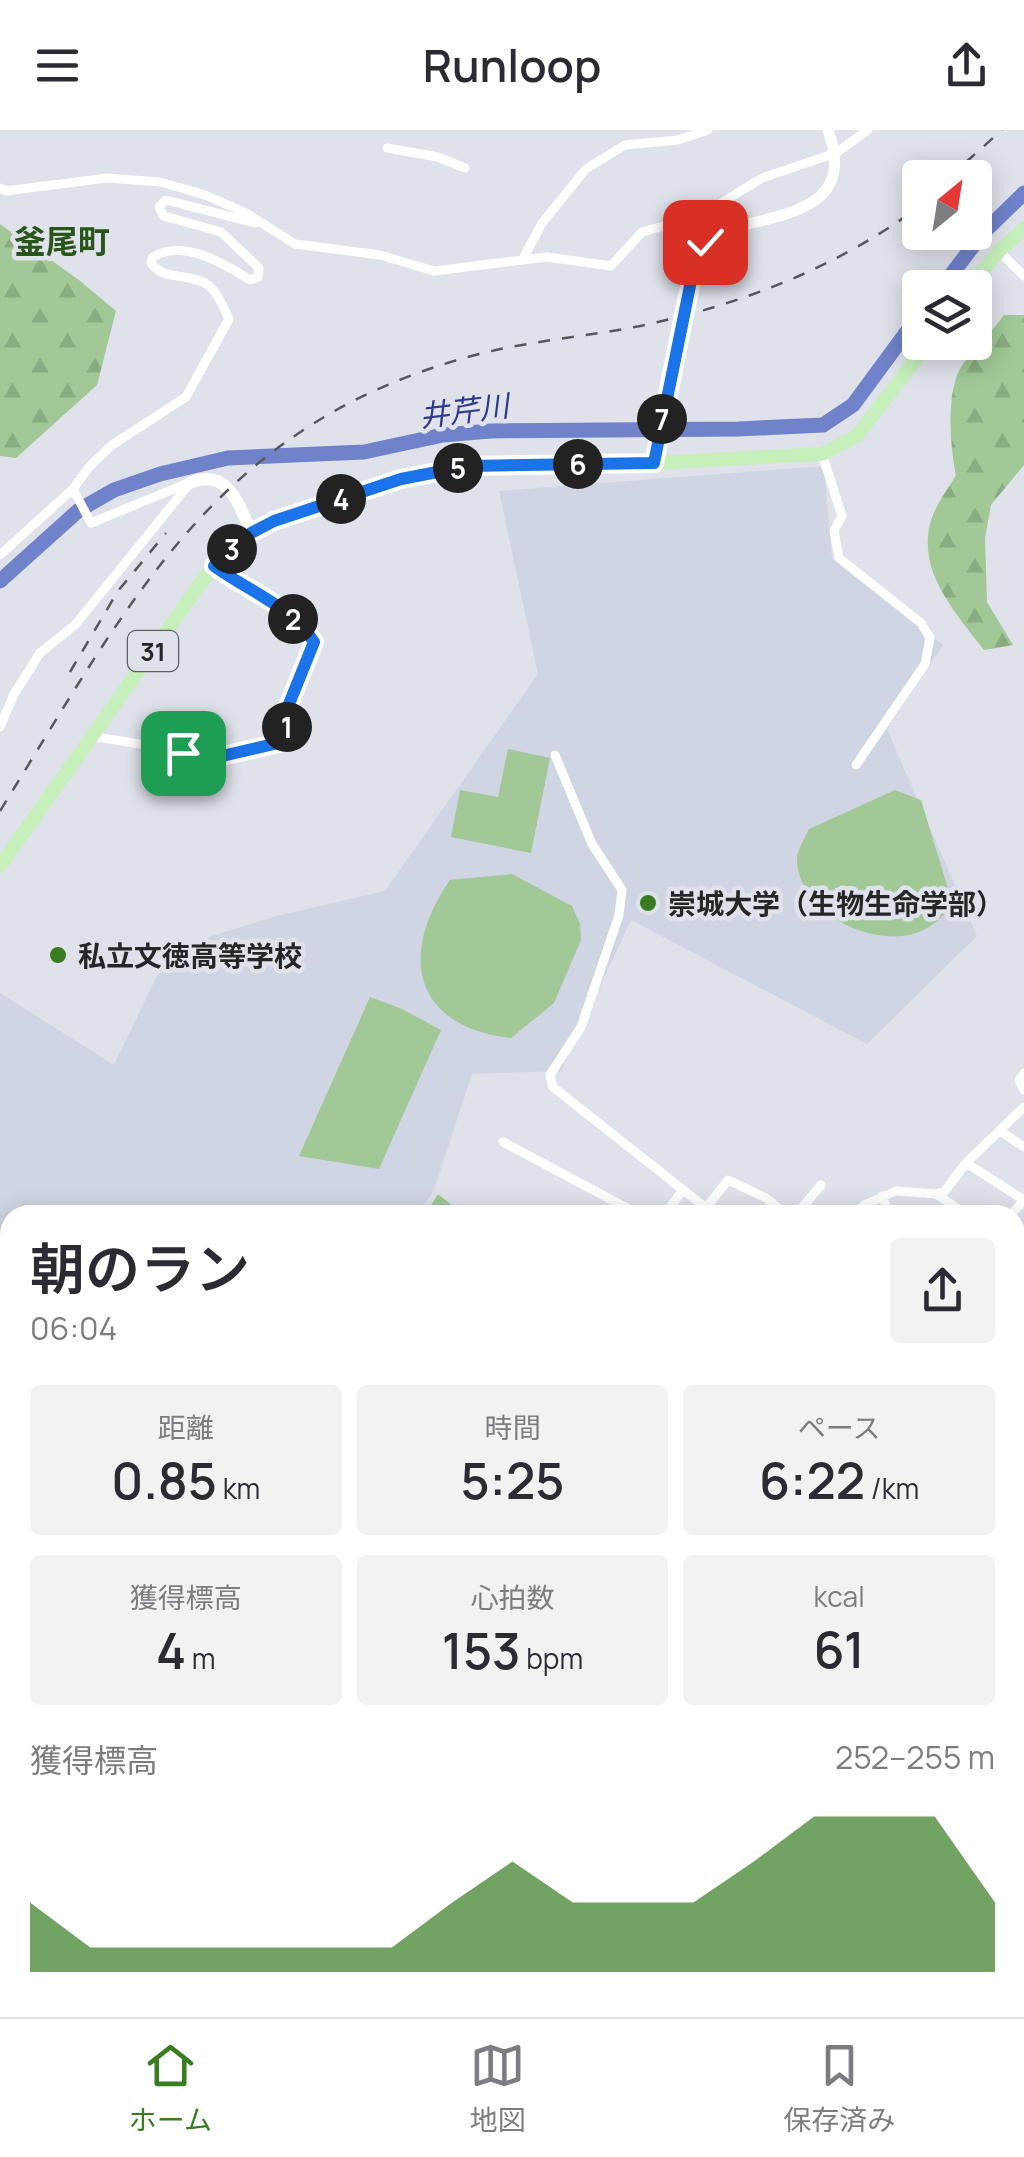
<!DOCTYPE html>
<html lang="ja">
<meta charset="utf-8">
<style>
:root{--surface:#fff;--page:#f2f2f3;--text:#2b2b33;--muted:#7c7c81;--line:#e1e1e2;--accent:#397d20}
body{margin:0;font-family:Manrope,"Noto Sans JP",sans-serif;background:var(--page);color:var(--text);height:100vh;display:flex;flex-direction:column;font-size:38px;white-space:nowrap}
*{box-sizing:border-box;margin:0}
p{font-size:32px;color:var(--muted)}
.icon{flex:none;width:55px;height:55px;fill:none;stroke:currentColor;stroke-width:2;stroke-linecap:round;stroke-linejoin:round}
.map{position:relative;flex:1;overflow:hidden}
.details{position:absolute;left:0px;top:1075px;width:1025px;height:812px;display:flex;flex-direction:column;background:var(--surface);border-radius:30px 30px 0 0;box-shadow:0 5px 25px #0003}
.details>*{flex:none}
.needle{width:65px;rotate:30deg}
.controls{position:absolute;left:902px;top:30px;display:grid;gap:20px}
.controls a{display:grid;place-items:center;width:90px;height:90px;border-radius:10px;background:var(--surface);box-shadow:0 5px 25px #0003;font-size:50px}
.pin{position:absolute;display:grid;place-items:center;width:85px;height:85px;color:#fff;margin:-42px;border-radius:20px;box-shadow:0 5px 15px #0006}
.km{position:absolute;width:50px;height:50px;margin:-25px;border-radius:50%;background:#222;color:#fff;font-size:28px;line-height:50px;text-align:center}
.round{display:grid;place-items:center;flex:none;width:105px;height:105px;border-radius:10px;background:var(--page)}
.summary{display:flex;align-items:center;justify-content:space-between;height:170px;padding:0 30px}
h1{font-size:55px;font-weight:600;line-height:75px}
.figures{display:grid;grid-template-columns:repeat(3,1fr);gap:15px;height:170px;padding:10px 30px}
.figures div{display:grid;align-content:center;border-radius:10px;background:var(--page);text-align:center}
.figures b{font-size:50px;font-weight:600}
.figures small{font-size:28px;font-weight:400}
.figures p{font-size:28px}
.chart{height:280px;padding:20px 30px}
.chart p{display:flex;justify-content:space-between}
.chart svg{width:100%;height:180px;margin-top:10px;fill:var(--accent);opacity:.7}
header{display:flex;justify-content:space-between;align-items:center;height:130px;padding:0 30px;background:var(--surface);font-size:45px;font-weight:600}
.tabs{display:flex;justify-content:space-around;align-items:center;height:140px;border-top:2px solid var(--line);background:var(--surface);font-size:28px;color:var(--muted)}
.tabs a{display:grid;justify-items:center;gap:5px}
.tabs .current{color:var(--accent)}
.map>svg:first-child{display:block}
.built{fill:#d0d5e4}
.forest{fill:url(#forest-firs)}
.park{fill:#a1c896}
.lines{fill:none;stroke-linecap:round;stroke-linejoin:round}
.stream{stroke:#7082ca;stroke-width:2.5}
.river{stroke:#7082ca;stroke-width:15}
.minor{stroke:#fff;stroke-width:9}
.tertiary{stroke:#fff;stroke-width:11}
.secondary{stroke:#fff;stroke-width:12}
.primary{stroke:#c6efbb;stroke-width:14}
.rail{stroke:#57585c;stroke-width:2.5;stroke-dasharray:12 12;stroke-linecap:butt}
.route-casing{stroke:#fff;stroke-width:20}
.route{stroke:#1a73e8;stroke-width:12}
.poi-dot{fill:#397d20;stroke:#dfe2ea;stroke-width:4}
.labels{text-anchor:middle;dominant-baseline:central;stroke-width:9;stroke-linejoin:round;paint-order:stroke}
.shield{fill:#dfe2ea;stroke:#5d5e62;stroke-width:2.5}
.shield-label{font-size:25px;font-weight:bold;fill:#252628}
.poi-label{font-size:28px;font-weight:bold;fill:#252628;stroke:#dfe2ea;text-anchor:start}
.water-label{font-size:30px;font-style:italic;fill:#2e398e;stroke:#dfe2ea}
.quarter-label{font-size:32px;font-weight:bold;fill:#29551b;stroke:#dfe2ea}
</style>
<header><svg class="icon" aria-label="menu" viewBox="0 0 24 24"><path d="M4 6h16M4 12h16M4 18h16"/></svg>Runloop<svg class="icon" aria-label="share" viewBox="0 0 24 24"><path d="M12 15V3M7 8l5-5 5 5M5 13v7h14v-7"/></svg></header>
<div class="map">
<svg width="1024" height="1887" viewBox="0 0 1024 1887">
<defs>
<pattern id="forest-firs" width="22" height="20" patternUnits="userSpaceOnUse" patternTransform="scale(2.5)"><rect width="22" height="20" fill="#a1c896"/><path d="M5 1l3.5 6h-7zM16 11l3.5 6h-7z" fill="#8aac81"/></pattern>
</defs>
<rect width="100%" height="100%" fill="#dfe2ea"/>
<path class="built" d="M824 336 832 428 943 515 887 599 977 806 867 914 631 790 561 941 472 944 434 1060 418 1085H10V1209L0 1206V863L114 935 170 819 280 785 385 761 538 544 499 361Z"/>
<path class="forest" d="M0 94 79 150 116 181 97 255 16 328 0 326Z
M1004 185H1024V335L991 375 985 408 987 472 1013 515 984 520C956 483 918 443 930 394 934 377 948 359 956 345 950 316 945 259 963 234 976 217 992 202 1004 185Z
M438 1064 464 1085H425Z
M1024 1683V1887H949L945 1878H1015V1689Z"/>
<path class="park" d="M508 619 550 628 531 723 451 707 460 660 498 667Z
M895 660 921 670 953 775C942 787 932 798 916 803 870 818 797 781 797 728 798 718 805 708 809 699Z
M512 744 572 776 580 794 581 810 554 873 511 908C413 897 398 824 450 750Z
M370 867 402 879 441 900 379 1039 299 1026Z"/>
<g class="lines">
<path class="stream" d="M33 1887 35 1878"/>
<path class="river" d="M941 158 983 103 1024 63
M0 451 79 380 114 360 160 344 228 328 364 322 443 305 490 301 738 299 823 295 853 275 920 184"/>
<path class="minor" d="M387 18 438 27 465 38
M0 58 6 61 107 48 160 52 205 65 246 83 295 114 380 125 434 141 547 127 611 136 642 102 700 86 762 48 836 23 868 0
M999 121 1024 146
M524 127 542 93 586 39 625 15 678 10 708 0
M822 324 842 386 834 401 839 428 921 493 930 508 925 534 856 635
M73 359 91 393 186 354
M0 425 73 359 89 337 112 315 186 267 229 189C223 177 217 160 205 153 187 143 164 151 151 133L153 127C183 109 224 133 250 150L258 147 259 138 221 102 164 86 159 77 166 70 255 93
M0 597 14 564 40 523 75 495 190 353
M91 606 218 627 287 611V579L314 512C291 475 248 461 214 436
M555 625 592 714 622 760 619 785 581 897 550 945 553 957 706 1078 728 1050 766 1068 787 1085
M1024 943 1019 950 1024 960
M1000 1001 1024 1017
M503 1012 640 1085
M966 1033 1024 1070 1011 1085
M936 1064 968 1085
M882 1066 890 1085
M664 1085 683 1060
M796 1085 821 1055
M854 1085 864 1075 896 1061 936 1064 945 1061 966 1033 1024 977
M1023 1125 1024 1126
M0 1163C8 1175 8 1186 0 1199
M0 1222H10
M1015 1264 1024 1268
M1015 1370 1024 1369
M10 1418 6 1421 10 1433
M0 1597 10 1623
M1015 1603 1024 1608
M0 1737H10
M1015 1826 1024 1817
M72 1878 75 1887
M381 1878 385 1887
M648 1878 707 1884 715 1878
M765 1878 778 1887
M777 1878 811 1882 829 1878
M118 1887V1878
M259 1887 272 1878
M510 1887 513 1878
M750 1887 753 1878
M1010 1887 1024 1879"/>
<path class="tertiary" d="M654 333 697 126C702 117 708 107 717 102 726 97 738 96 748 94 803 81 853 69 828 0
M1015 1473 1024 1476"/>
<path class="secondary" d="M190 353C228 337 239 374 251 403"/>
<path class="primary" d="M969 158 999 121 1024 99
M0 736 195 461 214 436 251 403 274 391 401 349 467 336 654 333 822 324 857 306 929 212"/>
<path class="rail" d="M948 48 1002 0
M70 542 118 461 166 403
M0 681C131 470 217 292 479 224 538 209 599 206 658 192 753 170 842 134 920 76"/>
</g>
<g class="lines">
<g class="route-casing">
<path id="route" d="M183 623 218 627 287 611V579L314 512C290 475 248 461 214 436L251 403 274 391 401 349 468 336 654 333 692 146 697 126 705 112"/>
</g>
<use href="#route" class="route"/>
</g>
<g class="poi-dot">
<circle cx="648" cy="773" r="10"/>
<circle cx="58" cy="825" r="10"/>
</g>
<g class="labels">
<rect class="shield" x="128" y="501" width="50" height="40" rx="8"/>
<g class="shield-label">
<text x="153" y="521">31</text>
</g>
<g class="poi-label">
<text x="668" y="773">崇城大学（生物生命学部）</text>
<text x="78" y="825">私立文徳高等学校</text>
</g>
<g class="water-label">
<text transform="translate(464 280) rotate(-7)">井芹川</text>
</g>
<g class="quarter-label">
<text x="62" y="111">釜尾町</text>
</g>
</g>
</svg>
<div class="controls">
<a><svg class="needle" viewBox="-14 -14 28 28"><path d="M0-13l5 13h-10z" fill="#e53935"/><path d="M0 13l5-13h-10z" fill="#7c7c81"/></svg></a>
<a><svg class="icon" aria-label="layers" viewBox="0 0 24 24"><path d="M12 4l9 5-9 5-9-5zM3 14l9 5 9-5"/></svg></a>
</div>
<div class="pin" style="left:183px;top:623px;background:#1e9e55"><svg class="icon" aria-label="arrive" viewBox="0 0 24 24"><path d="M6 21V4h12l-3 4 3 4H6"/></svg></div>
<div class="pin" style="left:705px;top:112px;background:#d93025"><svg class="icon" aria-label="check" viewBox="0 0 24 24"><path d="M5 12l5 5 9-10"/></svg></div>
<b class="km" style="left:287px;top:597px">1</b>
<b class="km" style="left:293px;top:489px">2</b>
<b class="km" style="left:232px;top:419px">3</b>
<b class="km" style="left:341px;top:369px">4</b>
<b class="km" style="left:458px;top:338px">5</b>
<b class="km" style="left:578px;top:334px">6</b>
<b class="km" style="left:662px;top:289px">7</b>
<section class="details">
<div class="summary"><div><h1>朝のラン</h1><p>06:04</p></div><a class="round"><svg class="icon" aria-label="share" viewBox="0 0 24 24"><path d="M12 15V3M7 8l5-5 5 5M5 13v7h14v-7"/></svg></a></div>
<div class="figures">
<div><p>距離</p><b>0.85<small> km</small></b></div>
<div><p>時間</p><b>5:25</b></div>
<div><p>ペース</p><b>6:22<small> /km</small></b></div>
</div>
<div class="figures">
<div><p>獲得標高</p><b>4<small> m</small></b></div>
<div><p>心拍数</p><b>153<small> bpm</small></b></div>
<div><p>kcal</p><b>61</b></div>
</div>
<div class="chart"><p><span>獲得標高</span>252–255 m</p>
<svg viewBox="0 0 160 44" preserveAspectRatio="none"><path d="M0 44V27L10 38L20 38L30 38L40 38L50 38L60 38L70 27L80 17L90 27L100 27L110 27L120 17L130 6L140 6L150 6L160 27V44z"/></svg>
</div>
</section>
</div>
<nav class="tabs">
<a class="current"><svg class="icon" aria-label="home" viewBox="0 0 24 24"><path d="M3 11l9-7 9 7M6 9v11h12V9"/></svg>ホーム</a>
<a><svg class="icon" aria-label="map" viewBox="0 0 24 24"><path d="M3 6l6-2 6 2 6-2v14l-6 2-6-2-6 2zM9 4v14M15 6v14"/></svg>地図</a>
<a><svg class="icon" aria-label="saved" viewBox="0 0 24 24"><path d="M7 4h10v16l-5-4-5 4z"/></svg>保存済み</a>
</nav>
